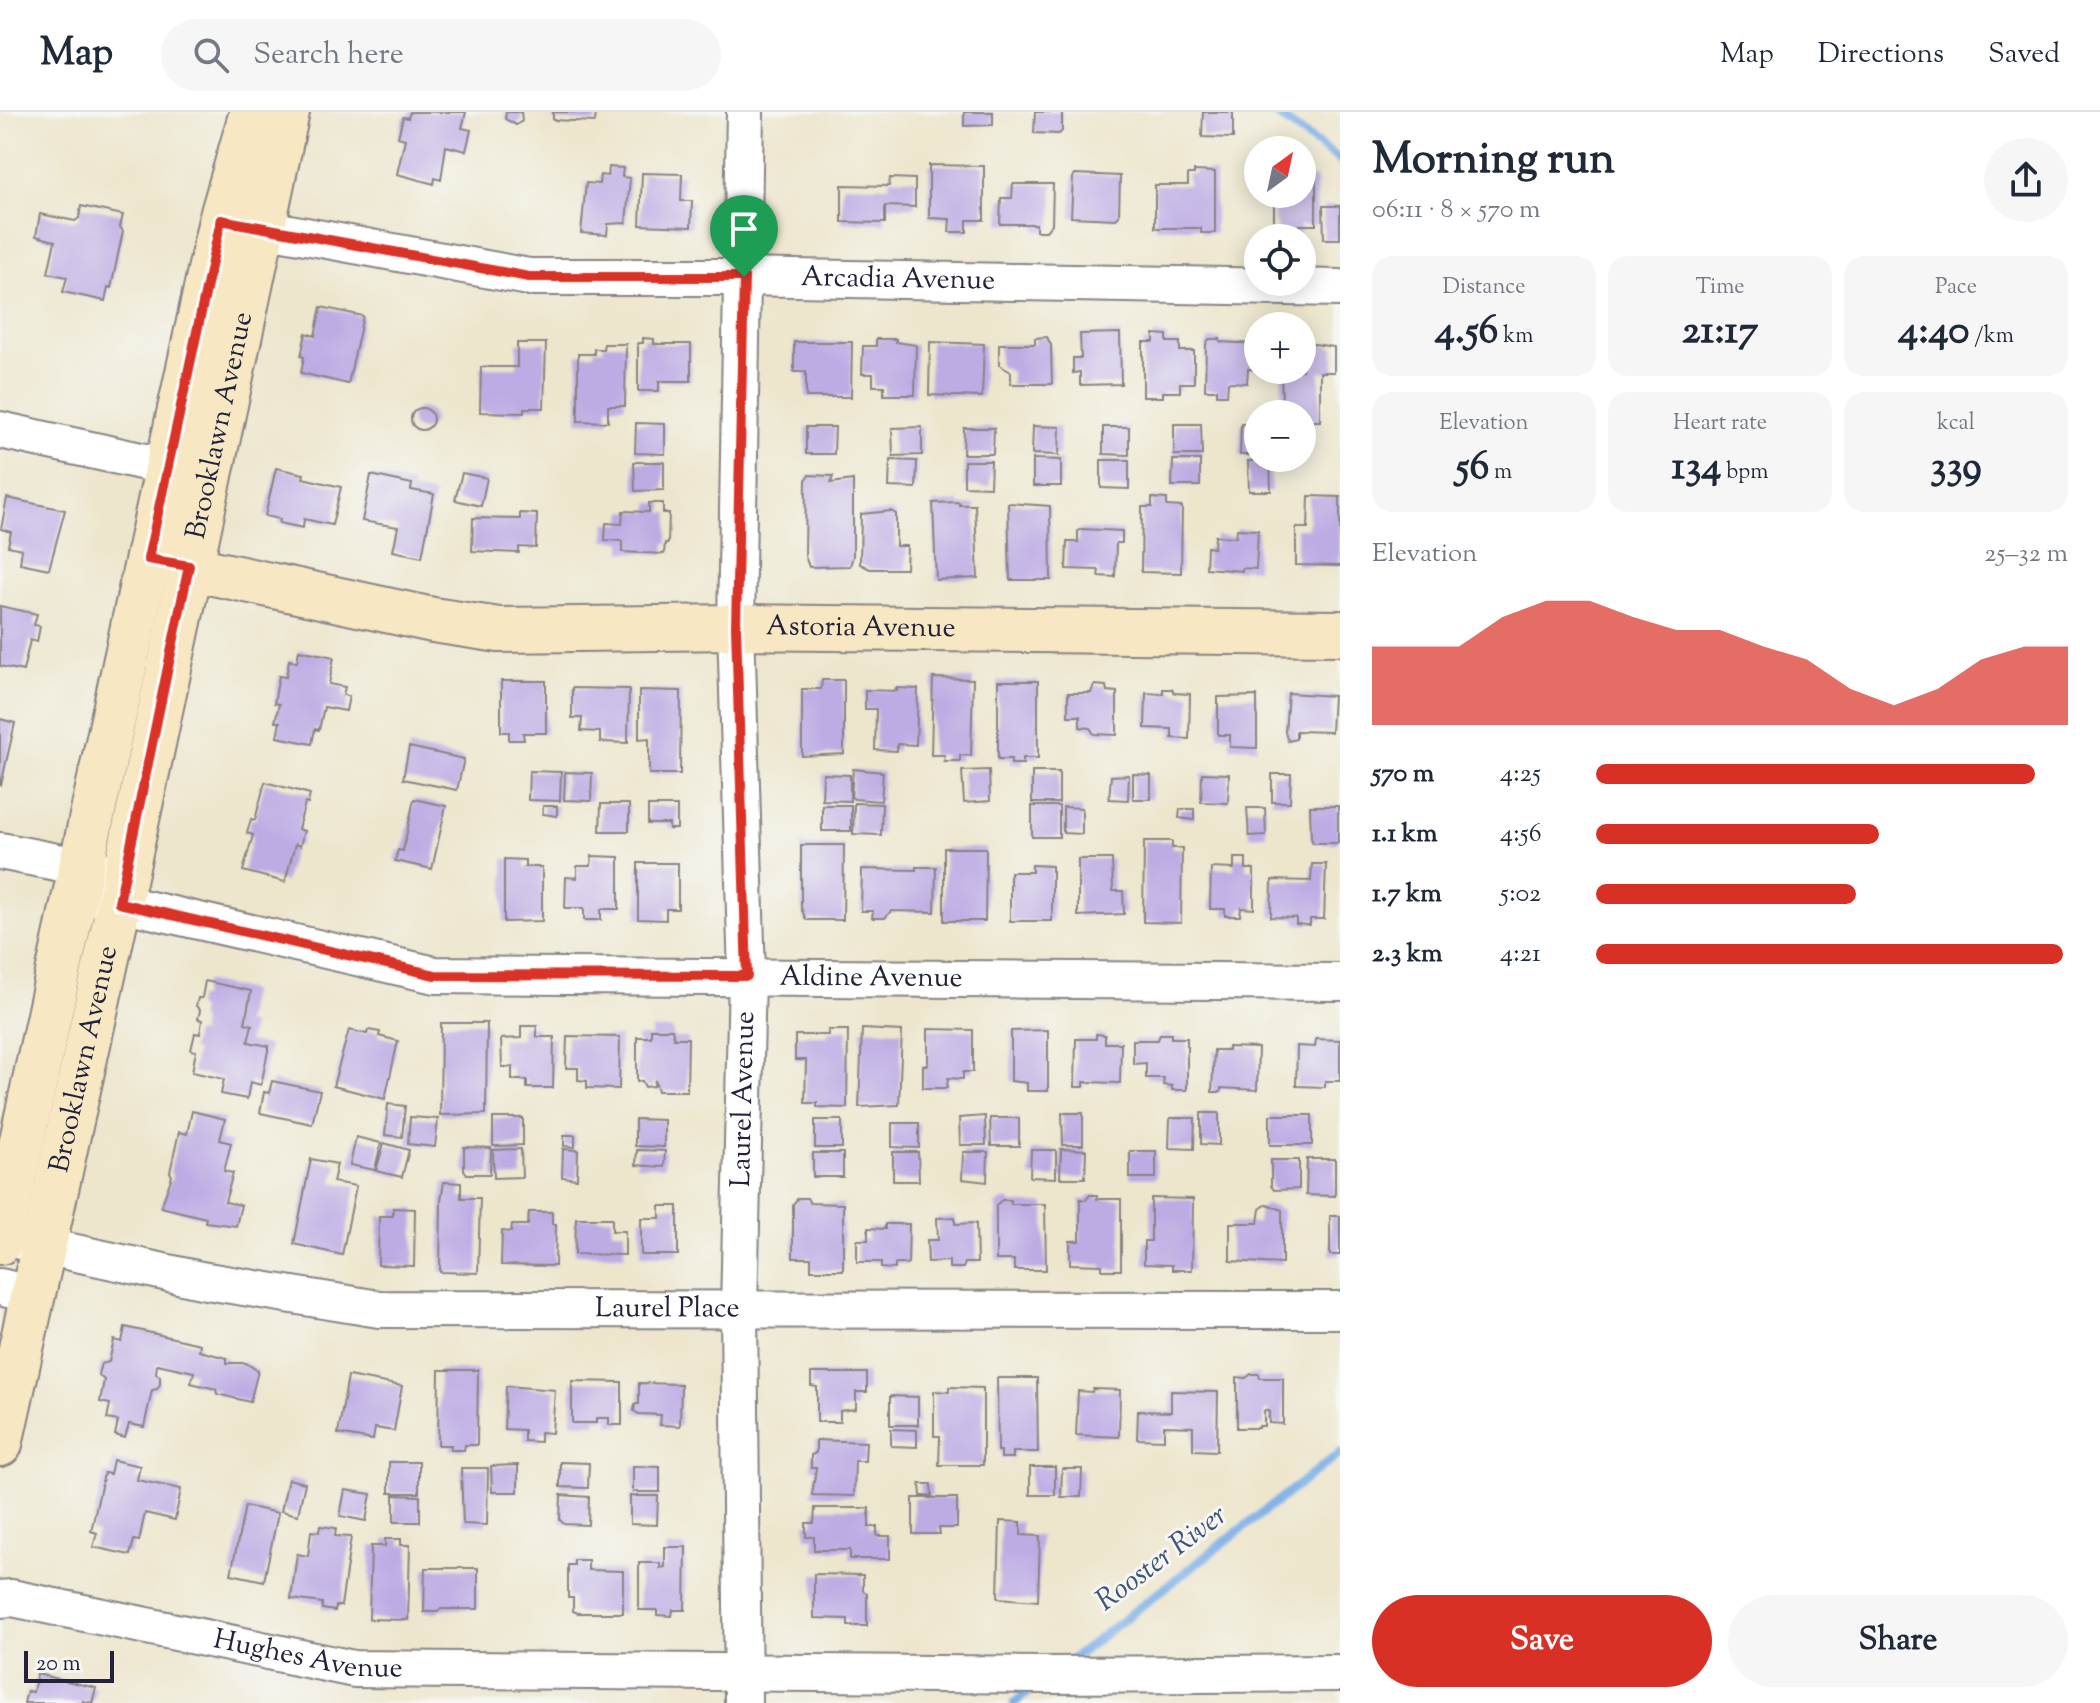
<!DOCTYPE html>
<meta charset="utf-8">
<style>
:root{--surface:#fff;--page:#f6f6f7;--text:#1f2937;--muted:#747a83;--line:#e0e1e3;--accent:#d93025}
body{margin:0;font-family:"Sorts Mill Goudy",serif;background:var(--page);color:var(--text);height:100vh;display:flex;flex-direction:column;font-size:30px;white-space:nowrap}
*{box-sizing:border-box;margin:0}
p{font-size:26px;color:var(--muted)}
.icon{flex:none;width:44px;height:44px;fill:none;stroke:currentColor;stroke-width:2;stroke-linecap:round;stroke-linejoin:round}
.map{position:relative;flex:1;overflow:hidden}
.details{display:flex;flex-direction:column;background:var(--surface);width:760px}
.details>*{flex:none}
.needle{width:52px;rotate:33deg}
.tools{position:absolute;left:1244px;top:24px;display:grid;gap:16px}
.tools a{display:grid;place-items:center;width:72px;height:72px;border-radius:50%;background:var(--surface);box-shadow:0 4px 20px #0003;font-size:40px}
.scale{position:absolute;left:24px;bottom:20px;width:90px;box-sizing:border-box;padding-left:8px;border:4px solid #22223b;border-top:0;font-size:22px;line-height:28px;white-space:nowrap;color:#22223b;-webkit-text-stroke:6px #f6f6f2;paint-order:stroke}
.pin{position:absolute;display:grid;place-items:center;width:68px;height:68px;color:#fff;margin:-82px -34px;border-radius:50% 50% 50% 0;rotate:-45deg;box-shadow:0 0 8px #0007}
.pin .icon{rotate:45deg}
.round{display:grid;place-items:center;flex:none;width:84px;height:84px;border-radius:42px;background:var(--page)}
.summary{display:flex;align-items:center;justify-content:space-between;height:136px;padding:0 32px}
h1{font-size:44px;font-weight:700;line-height:60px}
.stats{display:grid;grid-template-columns:repeat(3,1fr);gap:12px;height:136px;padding:8px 32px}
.stats div{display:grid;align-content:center;border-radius:20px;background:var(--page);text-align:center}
.stats b{font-size:40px;font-weight:700}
.stats small{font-size:22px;font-weight:400}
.stats p{font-size:22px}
.chart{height:224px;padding:16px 32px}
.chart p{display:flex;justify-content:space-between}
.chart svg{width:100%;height:144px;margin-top:8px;fill:var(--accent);opacity:.7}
.primary-button{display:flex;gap:16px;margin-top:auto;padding:16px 32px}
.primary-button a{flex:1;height:92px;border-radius:48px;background:var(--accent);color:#fff;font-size:32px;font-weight:700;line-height:92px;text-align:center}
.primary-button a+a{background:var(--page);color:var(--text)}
ul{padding:0 32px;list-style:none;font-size:26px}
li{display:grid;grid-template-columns:128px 96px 1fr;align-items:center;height:60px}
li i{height:20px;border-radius:10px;background:var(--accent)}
header{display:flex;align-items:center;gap:48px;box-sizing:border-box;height:112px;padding:0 40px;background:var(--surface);border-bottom:2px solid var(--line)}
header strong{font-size:38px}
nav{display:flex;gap:44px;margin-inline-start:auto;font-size:28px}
.search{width:560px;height:72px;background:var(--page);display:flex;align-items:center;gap:20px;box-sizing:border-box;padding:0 28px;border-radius:44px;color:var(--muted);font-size:30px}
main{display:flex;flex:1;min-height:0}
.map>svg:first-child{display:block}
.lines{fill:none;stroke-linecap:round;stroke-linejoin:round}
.stream{stroke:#7baee7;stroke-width:9}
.building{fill:#bdace4}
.street-casing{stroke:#888484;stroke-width:40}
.secondary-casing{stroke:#888484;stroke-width:48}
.street{stroke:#fff;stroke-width:36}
.secondary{stroke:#f8e7c3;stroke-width:44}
.route-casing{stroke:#fff;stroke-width:16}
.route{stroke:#d93025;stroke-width:10}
.labels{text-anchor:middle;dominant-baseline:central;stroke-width:6;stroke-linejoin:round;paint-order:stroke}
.street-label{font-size:28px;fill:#22223b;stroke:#f6f6f2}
.water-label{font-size:30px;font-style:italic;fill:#415377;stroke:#f6f6f2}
</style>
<header>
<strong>Map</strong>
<div class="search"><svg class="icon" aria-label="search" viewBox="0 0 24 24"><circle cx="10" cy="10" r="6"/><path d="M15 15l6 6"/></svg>Search here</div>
<nav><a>Map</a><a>Directions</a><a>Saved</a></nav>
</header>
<main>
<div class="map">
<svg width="1340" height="1591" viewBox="0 0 1340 1591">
<rect width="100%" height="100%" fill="#f6f6f2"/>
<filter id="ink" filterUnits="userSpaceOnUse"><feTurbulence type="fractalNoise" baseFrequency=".0125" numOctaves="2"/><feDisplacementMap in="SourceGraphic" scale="16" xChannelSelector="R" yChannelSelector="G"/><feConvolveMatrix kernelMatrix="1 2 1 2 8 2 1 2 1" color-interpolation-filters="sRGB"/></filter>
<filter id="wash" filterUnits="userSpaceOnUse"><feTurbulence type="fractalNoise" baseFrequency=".006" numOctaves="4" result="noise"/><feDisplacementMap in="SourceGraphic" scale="32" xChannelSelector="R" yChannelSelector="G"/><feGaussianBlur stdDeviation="1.8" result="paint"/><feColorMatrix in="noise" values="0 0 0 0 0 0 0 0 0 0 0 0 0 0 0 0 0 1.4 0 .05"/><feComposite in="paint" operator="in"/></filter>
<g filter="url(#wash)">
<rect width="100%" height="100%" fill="#ede6cd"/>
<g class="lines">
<path class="stream" d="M1273 0 1340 48
M1067 1551 1340 1341
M1014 1591 1036 1574"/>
</g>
<g id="blocks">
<path class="building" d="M410 0H466L462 16 471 18 466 39 446 34 441 68 435 66 434 72 397 62 405 27 398 25 403 5 408 6Z
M506 0H521L522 9 516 13 505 7Z
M553 0H596L595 10 553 8Z
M964 0H993V13L964 14Z
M1035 0H1062V19L1059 22 1034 21Z
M1203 0H1233V26L1202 25Z
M929 53 984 54V108H967V120H949L950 107 929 106Z
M609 55 623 56 622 65 630 66 626 111 608 112 607 123 581 121 586 71 599 72 600 63 608 64Z
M1194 59 1215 60V121H1201V116H1155V73H1188V62H1194Z
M642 61 682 62 681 89H692L691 115 640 113Z
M1075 62 1120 64 1119 104 1116 107 1071 105 1073 65Z
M890 66 915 67V95L885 94V111L842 110V73L889 74Z
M1302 66H1316V113H1300V123H1277V113L1274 111V82H1302Z
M1013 72H1053L1052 112 1046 119H1036V112H1000L1001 86H1012Z
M81 94 123 103 120 115 123 119 111 176 108 175 105 189 63 180 67 165 48 161 55 129 36 124 40 102 75 109 79 106Z
M1323 94H1340V127H1324Z
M321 195 363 204 348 272 301 261 304 245 301 244 306 221 315 224Z
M1120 221 1121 272 1080 273V260L1073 261V246H1081L1080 222Z
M1154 222 1167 223V230H1180V239H1194V271H1180V280H1163V285H1143V230H1154Z
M1047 225 1051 233 1052 272H1011V260L999 253V232H1035V226Z
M643 226 654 227V232H691V269H659V279H638V231H643Z
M876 227H896V230L916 233 915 283H884V274H873V262H862L863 234H876Z
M1209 227H1220V230L1258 232V257H1248L1247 271 1228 270 1227 283H1217V278H1205L1206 232Z
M794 230H852L851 285H806V260H794Z
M930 230 984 232 982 285 929 283Z
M1302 230 1334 235V260H1320V309H1302V302H1296L1293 295 1282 294 1281 258H1302Z
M517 231H546L544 296H524V301L480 300 481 255H517Z
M604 232H626L625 294H608V310L578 309V242H594V237H603Z
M411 307a11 11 0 1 1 22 0a11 11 0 1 1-22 0Z
M636 311 665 312V342L635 341Z
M1174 312H1201L1202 343H1174Z
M1241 312H1258V343H1240Z
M1033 314 1060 315 1059 343 1032 342Z
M806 315H835L834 342H806Z
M922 315V343L893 344 892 316Z
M1103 315H1129V343L1103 342Z
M964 316H994L993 342H963Z
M1033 347 1061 348V374H1033Z
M890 348 917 349 916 376 889 375Z
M1101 348H1129V377L1101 376Z
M1173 348H1200V374H1172Z
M1270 348 1271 379H1249L1248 349Z
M964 349H991L990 375 964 374Z
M634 350H664V378L635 379Z
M276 356 304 362 303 366 341 375 332 413 304 407 303 416 279 411 280 407 265 404Z
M462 361 487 366 481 394 455 388Z
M371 363 412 372 411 378 434 382 422 445 393 439 398 415 362 409Z
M809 363 833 364 831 371 853 368V444L850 454 809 455 805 444 806 368Z
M1309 384 1340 385V454L1296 453V416H1308Z
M7 386 65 398 49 457 20 451 22 437 8 434 11 420 1 417Z
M1152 386 1167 387V394L1182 395 1181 461 1141 460 1142 395H1152Z
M959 390V393H975L978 466 936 468 933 391Z
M649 391H663V401H669L668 431H665L664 442 622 440V429L605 428 606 411 622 412 623 399 649 400Z
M1008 391 1050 394 1051 468H1010Z
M891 399 896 402V434H907L906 457H870L860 452 861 402Z
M520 401 537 402 536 436 519 435V441L472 439 473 406 520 407Z
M1082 417 1122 419V431H1116L1115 465 1098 464 1099 458 1066 457 1067 430H1078V419Z
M1237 417 1258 418 1256 457 1242 456V459L1206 456 1207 435 1214 436 1215 424 1236 425Z
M0 494 37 502 34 513 40 514 37 530 30 528 23 559 0 554Z
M299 538 334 545 329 572 345 575 343 583 349 584 346 599 324 595 319 618 315 617 312 632 277 625 280 610H275L279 592 274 591 279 564 286 565 289 548 297 550Z
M933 566 973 567 971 644 960 643V649H944L945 643H931Z
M822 568H844V642L802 644V577H821Z
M501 569H546V621H523L524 628H509V620H501Z
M998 569H1038V646H1023V652H1011V647H998Z
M1094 573 1106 574 1107 579 1117 580V623L1094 622 1090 616 1080 615V604H1068V581H1091Z
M572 576 629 577 628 631 600 630V620L581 619 582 606H572Z
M896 576 918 577 916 633 897 632V639L875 638 876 597H865V578L897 579Z
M1163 577H1172L1174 581 1190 582 1189 627 1172 626V617L1145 616 1146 581 1163 582Z
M639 578 681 579 680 662H649V626L639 627Z
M1288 581 1333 584 1331 620 1296 619V627L1288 629 1285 620Z
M1257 584V636L1230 635V623H1218V585Z
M0 607 15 611 1 673H0Z
M409 635 464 647 457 678 403 667Z
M853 657 883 660 881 689 854 687 851 684Z
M989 658 990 689 964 691 962 659Z
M529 659 561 660 560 689 528 688Z
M565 660 592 661 591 689 564 688Z
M1032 660H1059V691H1032Z
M1202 661 1229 662 1228 691 1201 690Z
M823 662 850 663V689L822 688Z
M1133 662 1151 663V687H1133Z
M1272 662H1291L1290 690H1272Z
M1129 663 1128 688 1109 687 1111 664Z
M265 670 310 682 308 692 305 691 298 717 304 719 300 734 295 732 285 770 243 759 253 723 247 721 251 707 255 708Z
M414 687 446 694 432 757 395 749 398 738 403 739Z
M854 691 882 692 881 723 853 722Z
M601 692H629V719H600Z
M822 693H851V719H822Z
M543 694H557V704L543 702Z
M648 694H677V717H669V712H648Z
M1032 694H1059V725H1032Z
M1310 694H1338V731H1313L1311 726Z
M1063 695 1082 696V722L1063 721Z
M1247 696H1265L1266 723 1249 724Z
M1180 697H1194V708L1179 706Z
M1144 729H1172V736H1182L1181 811 1143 810Z
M801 733H844L843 808H806L801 796Z
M944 736H986L985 809H944Z
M592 744 619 745V797H601V808H584V796H565L566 765 577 766V754H591Z
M1234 746H1246V757H1254V797L1241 796 1240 804H1225V797H1210L1211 756 1234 757Z
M504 747 525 748V755H542V809L504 810Z
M1078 747H1112L1113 779H1123L1124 802 1078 804Z
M638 751H678V797H666V808L638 807Z
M1312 752H1326L1324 807H1310V813L1296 812V806L1271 805 1272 768 1311 769Z
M1032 753 1052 754V809H1010V760H1032Z
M916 755H936L935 800 891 799 885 806H872L873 799H861L862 757 916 758Z
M205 869 251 879 245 911 252 913 248 930 269 934 261 973 250 970 247 987 221 982 224 967 192 960 196 939 191 938 195 921 200 922 202 908 198 907 200 898 196 894 198 886H202Z
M441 911H487L486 1002 440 1003Z
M521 914H537V925H554L553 976H527V968H512V955H502L501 927 521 926Z
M651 917H672L674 926H688L687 979H658L655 968 654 974 645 975 642 969H637V925H651Z
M862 917 902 919 899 993 859 995Z
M928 917 973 918V960H963V967L948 966 947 976H923V953H928Z
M349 918 367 922 368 918 380 920 379 924 398 929 385 987 333 974Z
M828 918H848L847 996 817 995V991H805L806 948H795V923H828Z
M1048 918V979H1027V971L1011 969V919Z
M1096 922 1105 923V931H1121L1120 971 1084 970V975H1075L1076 927H1096Z
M1160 922H1171V926H1187V978H1172V974L1163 973 1164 966H1146V951L1133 952V928H1158Z
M567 924 620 925 619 977 587 976V969L578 968V956H566Z
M1316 927 1340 928V969H1325V975L1296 974 1297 934 1315 935Z
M1228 935 1258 936 1257 978 1221 976V980H1212L1214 938H1228Z
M272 969 320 979 312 1012 260 1001 264 980 269 981Z
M388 992 405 994 402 1025 385 1023Z
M192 999 225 1007 220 1028 231 1031 224 1059 233 1061 225 1090 241 1093 236 1114 205 1110 206 1106 161 1095 172 1064 170 1060 179 1020 187 1022Z
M1062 1001H1083V1033H1063Z
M1201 1001H1219V1033L1201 1032Z
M1270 1003H1312V1033H1270Z
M985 1004 986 1033H960L959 1006Z
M410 1005 438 1007 435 1035 408 1032Z
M493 1006H523V1033L493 1034Z
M990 1006H1019V1034H991Z
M1170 1006H1195L1194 1037 1169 1036Z
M635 1007 664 1008V1035L635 1034Z
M815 1008H842V1036H815Z
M892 1011H919V1036L892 1035Z
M564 1023H575V1035L564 1034Z
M356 1025 381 1031 375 1058 350 1053Z
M384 1031 409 1038 402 1065 376 1059Z
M464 1035 491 1036 490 1062H467L464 1058Z
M521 1037 522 1065 494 1066 493 1038Z
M563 1037 578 1038 577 1067 562 1065Z
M1061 1037 1086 1038 1085 1066H1060Z
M637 1038 665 1039 664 1055 636 1053Z
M1031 1038H1056V1066L1030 1065Z
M1130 1039H1156V1066H1130Z
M893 1040H918L919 1069H893Z
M963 1040H988L987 1070 962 1067Z
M813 1041H843V1065H813Z
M311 1047 337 1052 333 1070 356 1074 342 1143 294 1132Z
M1307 1047H1335V1084L1306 1083Z
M1271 1048H1299V1077L1274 1078 1271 1074Z
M444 1070 461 1071V1086H480L478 1161 440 1160 441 1088Z
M1090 1083H1097V1087H1121V1158H1102V1153L1070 1152V1129H1080V1087L1086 1088Z
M798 1086H807L810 1091 843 1092V1158H811V1146H793V1092Z
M1151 1086 1193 1087 1192 1158H1172V1153L1144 1152V1129H1151Z
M1002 1088H1011V1092H1045L1046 1158H1014V1148H996V1093Z
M1267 1092 1282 1098V1152L1230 1149V1111H1258L1260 1097Z
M660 1094H678V1143H641V1106H660Z
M393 1096 415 1097 414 1154 378 1153 379 1104H393Z
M529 1100H552V1112H556L555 1154 501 1153 502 1119 511 1120 512 1113H528Z
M1330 1104H1340V1143H1330Z
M955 1105V1112L976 1111 977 1151H965L963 1156H949V1149L928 1150 927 1128H938L937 1106Z
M576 1106H612V1119H625V1143L575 1142Z
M885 1112H909L908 1152H895V1157L881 1156V1150H857V1128H868V1116L885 1117Z
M125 1215 200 1232 199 1239 227 1246V1251H246L258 1259 250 1290 217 1282 216 1277 191 1271 194 1260 157 1252 156 1262 160 1264V1272L157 1277 152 1278 144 1315 129 1312 125 1326 115 1323 118 1309 107 1307 110 1292 100 1290 104 1268 98 1262 101 1252 109 1250 114 1228 122 1230Z
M439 1258H478L477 1333H465L464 1338H450L451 1333H438Z
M811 1261H867V1280H856V1297L840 1299V1310H817V1275L811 1274Z
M1251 1262H1259L1260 1266H1283V1312L1269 1311V1299H1264V1314H1259V1316H1237V1265L1246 1266Z
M348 1264 402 1274 394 1319 375 1316 373 1328 338 1322Z
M997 1266H1037L1038 1340H1013V1346H1001V1339H998Z
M572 1269 622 1270V1313H609V1306H596V1311H572Z
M639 1271 681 1272 680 1314 660 1313 661 1303 639 1302 634 1299 635 1292H639Z
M506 1274 555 1278 552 1321 540 1320V1330L524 1329V1318L504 1317Z
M949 1275 983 1276V1353H939L940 1324H934V1279L949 1280Z
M1093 1277 1120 1278 1119 1325 1076 1323 1078 1279 1092 1280Z
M1171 1279 1218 1280 1217 1339 1193 1338V1315L1164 1314V1328L1137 1327 1138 1299 1171 1300Z
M890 1284 918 1285V1313H890Z
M891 1317 917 1318V1335L891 1334Z
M816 1328 866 1330 865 1349H855L854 1384 812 1383 816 1356H811V1343L816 1341Z
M113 1348 140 1354 137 1368 181 1377 175 1408 145 1401 139 1429 134 1428 130 1443 93 1435 97 1421 91 1419 104 1361 110 1362Z
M389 1350H419V1381H389Z
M560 1350 589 1351 588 1376 560 1375Z
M518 1353V1380H492L491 1354Z
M633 1354 660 1355V1380H633Z
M1030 1355H1055V1383H1030Z
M461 1356H488L487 1413 463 1412Z
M1062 1357H1082L1081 1385H1061Z
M288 1367 305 1371 298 1403 281 1399Z
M920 1372H931L932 1384H921Z
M345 1378 371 1382 366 1409 340 1404Z
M394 1383 420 1384V1410H394Z
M561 1383 589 1385 588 1413 564 1412 560 1408Z
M630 1384H658L657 1413 630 1412Z
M913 1386H957V1416H939L940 1422H913Z
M245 1394 278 1401 264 1469 231 1462Z
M815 1396H869V1415H877V1424H890V1447H850V1438H814V1425H806V1411H814Z
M1000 1409 1021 1410V1423L1040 1424 1038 1489 998 1486Z
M320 1414 336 1416 335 1424 351 1425 341 1494H336L335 1499 322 1497V1491L291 1487 297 1442 308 1444 311 1419 319 1420Z
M385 1427H401V1433H410L408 1508 369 1507 371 1434H385Z
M665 1435H686L685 1498H673L672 1504 657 1503V1498H639V1451H660V1456L665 1455Z
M574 1448H588V1458L623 1459V1501H578L573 1499V1486H568V1453H574Z
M425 1456H478V1497H440L438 1500H424Z
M814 1462 863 1463V1479L867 1481V1514H848V1507L814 1506Z
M37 1562 96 1576 92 1591 83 1589V1591H24L27 1579 33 1580Z"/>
</g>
</g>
<g filter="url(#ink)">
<use href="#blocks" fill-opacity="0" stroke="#888484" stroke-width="2"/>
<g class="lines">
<g class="street-casing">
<g id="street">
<path id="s1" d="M235 111 529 165H744L1340 176"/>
<path d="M0 318 195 361"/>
<path d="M0 739 108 760"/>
<path id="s2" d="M94 785 435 863 1340 870"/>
<path id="s3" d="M16 1128 201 1168 379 1197 1340 1198"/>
<path d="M0 1175 33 1183"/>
<path id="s4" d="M0 1487 12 1486 354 1557 1050 1563 1340 1561"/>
<path id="s5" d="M743 1591 739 1196 747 864 736 515 745 0"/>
</g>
</g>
<g class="secondary-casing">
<g id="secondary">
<path id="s6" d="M148 447 433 508 499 518 736 515 1340 521"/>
<path d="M0 1130 221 108 252 0"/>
<path id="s7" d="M0 1332 125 764 287 0"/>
</g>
</g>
<use href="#street" class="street"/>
<use href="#secondary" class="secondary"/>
</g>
</g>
<g class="lines" filter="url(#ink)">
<g class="route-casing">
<path id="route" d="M221 108 529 165H744L736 515 747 864 435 863 119 791 189 454 148 447Z"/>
</g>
<use href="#route" class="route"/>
</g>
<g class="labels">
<g class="street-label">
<text stroke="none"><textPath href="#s1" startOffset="668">Arcadia Avenue</textPath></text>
<text stroke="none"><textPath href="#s7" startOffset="1042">Brooklawn Avenue</textPath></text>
<text stroke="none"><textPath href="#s6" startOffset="720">Astoria Avenue</textPath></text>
<text stroke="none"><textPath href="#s2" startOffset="786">Aldine Avenue</textPath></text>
<text stroke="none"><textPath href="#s7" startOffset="394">Brooklawn Avenue</textPath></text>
<text stroke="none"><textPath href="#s5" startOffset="604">Laurel Avenue</textPath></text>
<text stroke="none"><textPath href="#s3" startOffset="658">Laurel Place</textPath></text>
<text stroke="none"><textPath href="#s4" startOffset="314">Hughes Avenue</textPath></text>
</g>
<g class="water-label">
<text transform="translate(1162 1447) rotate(-37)">Rooster River</text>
</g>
</g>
</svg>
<div class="tools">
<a><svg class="needle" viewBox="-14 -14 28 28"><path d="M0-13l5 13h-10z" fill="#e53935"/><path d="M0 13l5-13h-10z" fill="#747a83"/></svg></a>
<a><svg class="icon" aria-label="locate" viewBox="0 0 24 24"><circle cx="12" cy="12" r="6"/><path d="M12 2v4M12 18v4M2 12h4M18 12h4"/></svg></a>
<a>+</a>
<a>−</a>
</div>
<div class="scale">20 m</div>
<div class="pin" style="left:744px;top:165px;background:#1e9e55"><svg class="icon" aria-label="arrive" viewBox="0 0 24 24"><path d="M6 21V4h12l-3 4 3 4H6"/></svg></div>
</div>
<section class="details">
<div class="summary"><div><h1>Morning run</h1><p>06:11 · 8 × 570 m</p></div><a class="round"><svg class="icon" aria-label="share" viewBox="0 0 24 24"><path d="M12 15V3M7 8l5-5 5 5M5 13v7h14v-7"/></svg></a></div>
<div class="stats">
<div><p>Distance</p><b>4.56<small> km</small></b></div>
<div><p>Time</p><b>21:17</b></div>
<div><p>Pace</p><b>4:40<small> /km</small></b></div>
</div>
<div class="stats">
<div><p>Elevation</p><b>56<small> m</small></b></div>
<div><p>Heart rate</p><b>134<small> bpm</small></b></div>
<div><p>kcal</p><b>339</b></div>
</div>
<div class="chart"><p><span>Elevation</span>25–32 m</p>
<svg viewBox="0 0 160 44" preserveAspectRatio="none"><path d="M0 44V20L10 20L20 20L30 11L40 6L50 6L60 11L70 15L80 15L90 20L100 24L110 33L120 38L130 33L140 24L150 20L160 20V44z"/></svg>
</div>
<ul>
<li><b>570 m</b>4:25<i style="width:93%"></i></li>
<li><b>1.1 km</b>4:56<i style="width:60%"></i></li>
<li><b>1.7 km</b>5:02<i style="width:55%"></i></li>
<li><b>2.3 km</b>4:21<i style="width:99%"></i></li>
</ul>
<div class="primary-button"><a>Save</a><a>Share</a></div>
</section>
</main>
